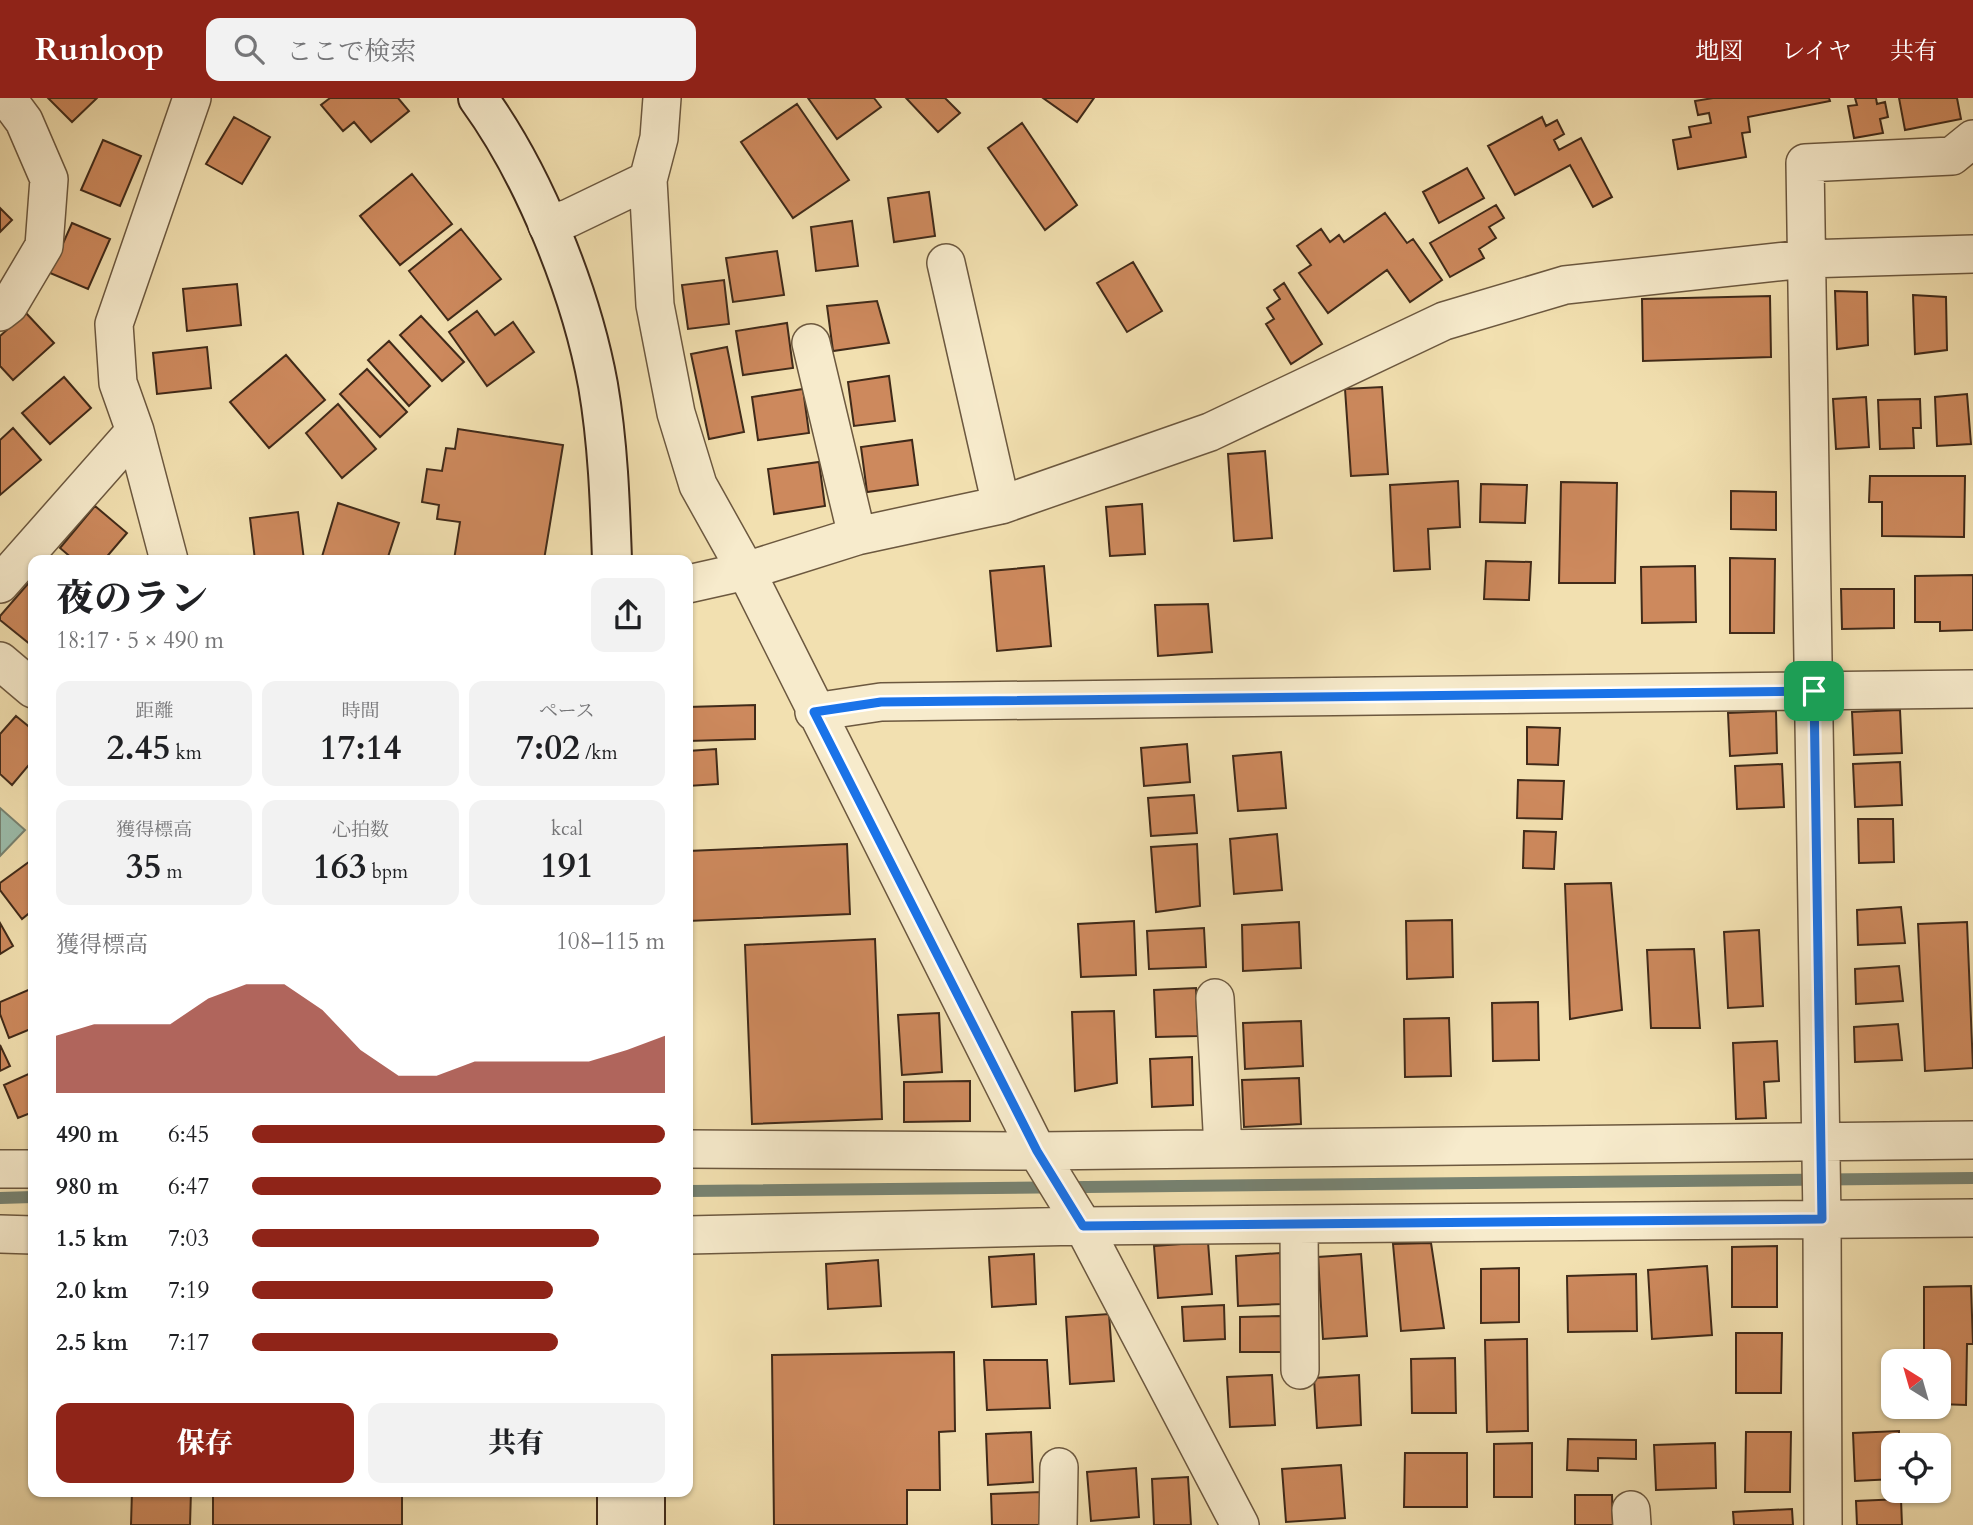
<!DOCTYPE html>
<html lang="ja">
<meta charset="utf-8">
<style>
:root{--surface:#fff;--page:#f2f2f2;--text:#202124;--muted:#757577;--accent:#8f2418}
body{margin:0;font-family:Cardo,"Noto Serif JP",serif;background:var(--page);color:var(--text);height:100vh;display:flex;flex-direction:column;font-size:26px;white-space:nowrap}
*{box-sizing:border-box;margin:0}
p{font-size:23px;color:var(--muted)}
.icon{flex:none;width:38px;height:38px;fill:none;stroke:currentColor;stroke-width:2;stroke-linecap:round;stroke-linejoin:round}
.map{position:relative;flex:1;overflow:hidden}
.panel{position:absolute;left:28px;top:457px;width:665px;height:942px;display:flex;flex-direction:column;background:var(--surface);border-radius:14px;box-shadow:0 2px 5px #0004}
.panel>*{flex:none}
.needle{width:46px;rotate:323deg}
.fabs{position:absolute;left:1881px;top:1251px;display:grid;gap:14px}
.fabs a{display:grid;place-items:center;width:70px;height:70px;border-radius:14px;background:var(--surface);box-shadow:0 2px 5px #0004;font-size:35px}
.pin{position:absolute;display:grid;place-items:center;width:60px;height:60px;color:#fff;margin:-30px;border-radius:14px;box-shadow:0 4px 10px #0006}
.round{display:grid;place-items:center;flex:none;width:74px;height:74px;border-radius:14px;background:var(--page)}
.headline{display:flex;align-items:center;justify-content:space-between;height:119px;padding:0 28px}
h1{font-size:38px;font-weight:800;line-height:52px}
.figures{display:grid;grid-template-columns:repeat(3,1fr);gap:10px;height:119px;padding:7px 28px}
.figures div{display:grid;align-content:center;border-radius:14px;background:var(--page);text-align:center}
.figures b{font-size:35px;font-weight:800}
.figures small{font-size:19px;font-weight:400}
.figures p{font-size:19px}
.chart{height:196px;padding:14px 28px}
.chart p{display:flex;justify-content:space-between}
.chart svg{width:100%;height:126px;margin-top:7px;fill:var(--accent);opacity:.7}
.cta{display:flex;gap:14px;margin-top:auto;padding:14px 28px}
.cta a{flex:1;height:80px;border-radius:14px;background:var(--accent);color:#fff;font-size:28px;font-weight:800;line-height:80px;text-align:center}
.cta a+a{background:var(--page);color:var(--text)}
ul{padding:0 28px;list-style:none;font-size:23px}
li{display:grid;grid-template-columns:112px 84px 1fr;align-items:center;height:52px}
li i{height:18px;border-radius:9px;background:var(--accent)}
header{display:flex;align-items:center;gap:42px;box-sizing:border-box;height:98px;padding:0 35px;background:var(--accent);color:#fff}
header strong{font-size:33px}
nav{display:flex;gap:38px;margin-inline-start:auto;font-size:24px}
.search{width:490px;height:63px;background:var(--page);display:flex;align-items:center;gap:18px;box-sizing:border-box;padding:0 24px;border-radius:14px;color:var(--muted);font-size:26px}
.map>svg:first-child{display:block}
.water{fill:#9bbdac;stroke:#778271;stroke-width:2}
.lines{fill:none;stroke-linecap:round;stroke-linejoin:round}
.stream{stroke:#778271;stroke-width:12}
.building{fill:#cd895d;stroke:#402a19;stroke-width:2}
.street-casing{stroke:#6c583f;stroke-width:40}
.secondary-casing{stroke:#402a19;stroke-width:42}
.street{stroke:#f7ebcc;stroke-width:37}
.secondary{stroke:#f7ebcc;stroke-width:38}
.route-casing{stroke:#fff;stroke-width:14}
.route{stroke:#1a73e8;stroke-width:9}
</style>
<header>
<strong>Runloop</strong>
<div class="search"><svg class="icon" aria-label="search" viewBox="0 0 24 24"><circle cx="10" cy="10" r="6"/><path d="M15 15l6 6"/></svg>ここで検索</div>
<nav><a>地図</a><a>レイヤ</a><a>共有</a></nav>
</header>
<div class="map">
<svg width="1973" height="1427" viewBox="0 0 1973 1427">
<rect width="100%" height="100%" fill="#f2e0b0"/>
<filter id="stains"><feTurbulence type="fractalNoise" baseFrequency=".00286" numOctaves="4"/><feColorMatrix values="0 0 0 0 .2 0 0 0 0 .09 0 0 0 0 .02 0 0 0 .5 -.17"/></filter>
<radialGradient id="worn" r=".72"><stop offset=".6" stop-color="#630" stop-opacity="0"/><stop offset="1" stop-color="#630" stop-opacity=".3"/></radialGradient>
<path class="water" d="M0 710 25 732 0 758Z"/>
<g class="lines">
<path class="stream" d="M688 1093 1973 1080
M0 1100 33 1099"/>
</g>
<path class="building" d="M48 0H97L72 24Z
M330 0H398L409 13 371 44 354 24 343 33 321 7Z
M808 0H874L881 9 837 41Z
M906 0H945L960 15 938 34Z
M1043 0H1094L1077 24Z
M1713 0H1829L1830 3 1748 19 1750 34 1742 35 1746 59 1678 71 1673 42 1691 39 1689 29 1711 25 1709 15 1698 17 1695 3Z
M1855 0H1876L1877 6 1885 4 1888 19 1880 21 1883 35 1854 40 1848 8 1857 7Z
M1899 0H1957L1961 21 1905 32Z
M797 6 849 82 793 120 741 44Z
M234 19 270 39 242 86 206 66Z
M1542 19 1546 28 1557 22 1564 36 1554 42 1559 52 1581 40 1612 99 1593 109 1570 67 1515 97 1488 48Z
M1022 25 1077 107 1045 132 988 50Z
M103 42 141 58 120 108 81 92Z
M1467 70 1484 100 1439 125 1423 94Z
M412 76 452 126 400 167 360 118Z
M929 94 935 138 894 144 888 100Z
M1496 107 1504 120 1489 129 1496 140 1479 151 1484 160 1450 179 1430 145Z
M0 110 12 122 0 134Z
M1385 115 1407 145 1413 141 1442 182 1410 204 1387 172 1328 215 1299 175 1311 167 1297 148 1321 131 1330 144 1339 137 1344 144Z
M852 123 858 168 816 173 811 129Z
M72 125 110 141 88 191 50 175Z
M461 131 501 181 448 222 409 173Z
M777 153 784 197 733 204 726 160Z
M1133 164 1162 213 1127 234 1097 185Z
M724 182 729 226 688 231 682 187Z
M1284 185 1322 246 1291 266 1266 226 1274 221 1267 210 1280 201 1274 192Z
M237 186 241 227 187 233 183 191Z
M1835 193 1867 194 1868 247 1837 251Z
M1913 197 1946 199 1947 252 1915 256Z
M1770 198 1771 259 1643 263 1642 201Z
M877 203 889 245 833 253 827 208Z
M477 213 495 237 513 224 534 254 487 288 449 234Z
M26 215 54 245 13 282 0 268V238Z
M421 218 464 264 442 283 400 237Z
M787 225 793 270 743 277 736 233Z
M389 243 430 288 409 308 368 262Z
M207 249 211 290 157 296 153 255Z
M727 249 744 334 709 341 691 256Z
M286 257 325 302 269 350 230 304Z
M367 271 407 314 380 339 340 296Z
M889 278 895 323 854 328 848 284Z
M64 279 91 310 50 346 22 315Z
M1382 289 1388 376 1351 378 1345 291Z
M803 291 809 335 758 342 752 299Z
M1967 296 1971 346 1937 348 1935 299Z
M1866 299 1869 349 1836 351 1833 301Z
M1920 301 1921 330H1913L1914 350 1880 351 1878 302Z
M338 306 376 351 342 380 306 335Z
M13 330 41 362 0 397V342Z
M458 331 563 347 544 462H454L460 424 437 421 439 407 422 404 427 371 442 373 446 350 455 351Z
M912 342 918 387 867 394 861 349Z
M1265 353 1272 440 1234 443 1228 356Z
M819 364 825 408 774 416 768 371Z
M1870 378H1965L1964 439 1882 438V404H1869Z
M1458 383 1460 429 1428 431 1430 471 1394 473 1390 387Z
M1561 384 1617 385 1615 485H1559Z
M1481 386 1527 387 1525 425 1480 424Z
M1731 393 1776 394V432L1731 431Z
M338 405 399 425 387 462H321Z
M1142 406 1145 456 1110 458 1106 409Z
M95 408 127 435 104 462H74L60 450Z
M298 414 304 462H255L250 420Z
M1730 460 1775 461 1774 535H1730Z
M1486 463 1531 464 1529 502 1484 501Z
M1044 468 1051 548 997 553 990 473Z
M1695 468 1696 524 1642 525 1641 469Z
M1973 477V532L1940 533V524H1915V478Z
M33 480V544L31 547 0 522V518Z
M1841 491H1894V530L1842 531Z
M1208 506 1212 554 1158 558 1155 507Z
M755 607V641L688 643V609Z
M1900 612 1902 655 1854 657 1852 614Z
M1776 613 1777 655 1730 658 1728 615Z
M16 618 33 632V662L12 687 0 676V636Z
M1527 629 1560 630 1558 667 1527 666Z
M1187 646 1190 684 1144 688 1141 650Z
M716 651 718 686 688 688V653Z
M1281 654 1286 710 1238 713 1233 658Z
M1900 664 1902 707 1855 709 1853 666Z
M1782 666 1784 709 1737 711 1735 668Z
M1518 682 1564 683 1562 721 1517 720Z
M1194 697 1197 735 1151 738 1148 700Z
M1858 721H1893L1894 764 1859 765Z
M1524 733 1556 734 1554 771 1523 770Z
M1277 736 1282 792 1234 796 1230 741Z
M847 746 850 816 688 823V753Z
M1197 746 1200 808 1156 814 1151 749Z
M33 761V812L22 821 0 792V785Z
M1611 785 1622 912 1570 921 1565 786Z
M1901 809 1905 845 1858 847 1857 812Z
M1452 822 1453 879 1407 881 1406 823Z
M1134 823 1136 877 1081 879 1078 826Z
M1299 824 1301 870 1243 873 1242 827Z
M1967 824 1973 970 1925 973 1918 826Z
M0 825 13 848 0 856Z
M1204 830 1206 869 1149 871 1147 833Z
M1759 832 1763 908 1728 910 1724 834Z
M875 841 882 1021 752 1026 745 847Z
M1694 851 1700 930H1651L1647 852Z
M1899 868 1903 903 1856 906 1855 871Z
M33 890V930L9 940 0 916V904Z
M1196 890 1198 938 1156 939 1154 892Z
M1538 904 1539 962 1493 963 1492 905Z
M1114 913 1117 985 1075 993 1072 914Z
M939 915 942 974 902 977 898 917Z
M1449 920 1451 978 1405 979 1404 921Z
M1301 923 1303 968 1245 971 1243 925Z
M1898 926 1902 962 1855 964 1854 929Z
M1777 943 1779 983 1764 984 1766 1020 1736 1021 1733 945Z
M0 947 10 968 0 973Z
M1192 959 1193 1007 1152 1009 1150 961Z
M33 974V1014L18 1020 4 987Z
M1299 980 1301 1026 1244 1029 1242 982Z
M970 983V1023L904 1024V984Z
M1208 1144 1212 1196 1158 1200 1154 1148Z
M1431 1145 1444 1230 1401 1233 1393 1146Z
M1777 1148V1209H1732V1149Z
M1280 1155 1282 1206 1238 1208 1236 1158Z
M1034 1156 1036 1206 992 1209 989 1159Z
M1361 1156 1367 1238 1323 1241 1318 1159Z
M878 1162 881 1208 828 1211 826 1166Z
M1707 1168 1712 1237 1652 1241 1648 1172Z
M1519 1170V1224L1481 1225V1171Z
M1636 1176 1637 1233 1568 1234 1567 1178Z
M1971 1188 1973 1246H1967L1966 1307 1939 1306V1264H1924V1189Z
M1224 1207 1225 1241 1184 1243 1182 1209Z
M1109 1216 1114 1283 1070 1286 1066 1219Z
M1281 1218 1282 1254H1240V1219Z
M1736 1235H1782L1781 1295H1736Z
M1527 1241 1528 1333 1487 1334 1485 1242Z
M954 1254 955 1333 939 1334 940 1392H907V1427H774L772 1257Z
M1455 1260 1456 1315H1412L1411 1261Z
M984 1262H1047L1050 1310 987 1312Z
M1272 1277 1275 1327 1230 1329 1227 1279Z
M1359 1277 1361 1327 1317 1330 1314 1280Z
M1899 1333V1348H1894V1381L1855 1383 1853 1335Z
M1031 1334 1033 1384 988 1387 986 1336Z
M1746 1334H1791L1790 1394H1745Z
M1568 1341 1636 1342V1361L1598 1360V1373L1567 1372Z
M1532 1345V1399H1494V1346Z
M1715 1345 1716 1390 1656 1392 1654 1347Z
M1405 1355H1467V1409H1404Z
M1341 1367 1345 1420 1286 1424 1282 1371Z
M1136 1370 1139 1419 1091 1423 1087 1374Z
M1188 1379 1191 1427H1154L1152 1381Z
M132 1393H191L190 1427H131Z
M213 1393H402V1427H213Z
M1041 1394V1427H992L991 1396Z
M1575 1397H1612L1613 1427H1575Z
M1901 1401 1902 1427H1857L1856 1403Z
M1792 1411 1793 1427H1734L1733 1414Z"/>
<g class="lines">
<g class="street-casing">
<path id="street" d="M648 82 655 207 676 315 698 387 746 473 1037 1053 1083 1128 1240 1427
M547 127 569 120 648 82 659 40 662 0
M946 165 1001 407
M0 214 9 207 44 148 49 81 24 23 7 0
M811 245 857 438
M169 462 135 333 118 285 114 226 192 0
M0 486 135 333
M688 486 746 473 857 438 1001 407 1210 334 1444 223 1565 187 1805 161 1973 156
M0 563 33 591
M814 614 881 604 1973 591
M1215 900 1223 1051
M688 1051 1037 1053 1973 1042
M0 1071H33
M1299 1127 1300 1272
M0 1136 33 1137
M688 1137 1083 1128 1973 1120
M1631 1412 1632 1427
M1058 1427 1059 1369
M1823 1427 1822 1121 1805 65 1952 58 1973 41"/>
</g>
<g class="secondary-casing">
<path id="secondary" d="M478 0C534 77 581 194 598 287 608 345 610 404 612 462
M645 1393V1427
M617 1427V1393"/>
</g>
<use href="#street" class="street"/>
<use href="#secondary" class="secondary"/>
</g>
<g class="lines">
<g class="route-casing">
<path id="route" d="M1814 593 1822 1121 1083 1128 1037 1053 814 614 881 604Z"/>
</g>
<use href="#route" class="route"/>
</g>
<rect width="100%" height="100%" filter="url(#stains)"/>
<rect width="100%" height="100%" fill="url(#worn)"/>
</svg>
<div class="fabs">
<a><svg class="needle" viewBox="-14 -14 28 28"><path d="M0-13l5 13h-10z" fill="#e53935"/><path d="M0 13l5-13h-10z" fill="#757577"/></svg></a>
<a><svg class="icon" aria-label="locate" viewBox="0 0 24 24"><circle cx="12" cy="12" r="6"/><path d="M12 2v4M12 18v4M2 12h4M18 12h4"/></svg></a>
</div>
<div class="pin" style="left:1814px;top:593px;background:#1e9e55"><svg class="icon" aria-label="arrive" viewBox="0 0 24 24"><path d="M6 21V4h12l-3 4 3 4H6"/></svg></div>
<section class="panel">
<div class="headline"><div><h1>夜のラン</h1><p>18:17 · 5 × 490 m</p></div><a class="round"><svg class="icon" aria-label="share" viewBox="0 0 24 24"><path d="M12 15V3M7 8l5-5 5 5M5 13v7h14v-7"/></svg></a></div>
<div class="figures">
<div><p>距離</p><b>2.45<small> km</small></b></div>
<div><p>時間</p><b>17:14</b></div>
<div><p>ペース</p><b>7:02<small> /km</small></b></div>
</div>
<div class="figures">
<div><p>獲得標高</p><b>35<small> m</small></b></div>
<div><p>心拍数</p><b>163<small> bpm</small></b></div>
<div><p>kcal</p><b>191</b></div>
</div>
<div class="chart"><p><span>獲得標高</span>108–115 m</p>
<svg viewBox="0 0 160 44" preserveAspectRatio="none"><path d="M0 44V24L10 20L20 20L30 20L40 11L50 6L60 6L70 15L80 29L90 38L100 38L110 33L120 33L130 33L140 33L150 29L160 24V44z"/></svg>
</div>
<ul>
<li><b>490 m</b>6:45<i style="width:100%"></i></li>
<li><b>980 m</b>6:47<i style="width:99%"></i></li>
<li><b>1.5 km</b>7:03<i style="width:84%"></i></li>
<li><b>2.0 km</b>7:19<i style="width:73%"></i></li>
<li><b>2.5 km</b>7:17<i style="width:74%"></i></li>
</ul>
<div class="cta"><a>保存</a><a>共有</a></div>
</section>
</div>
